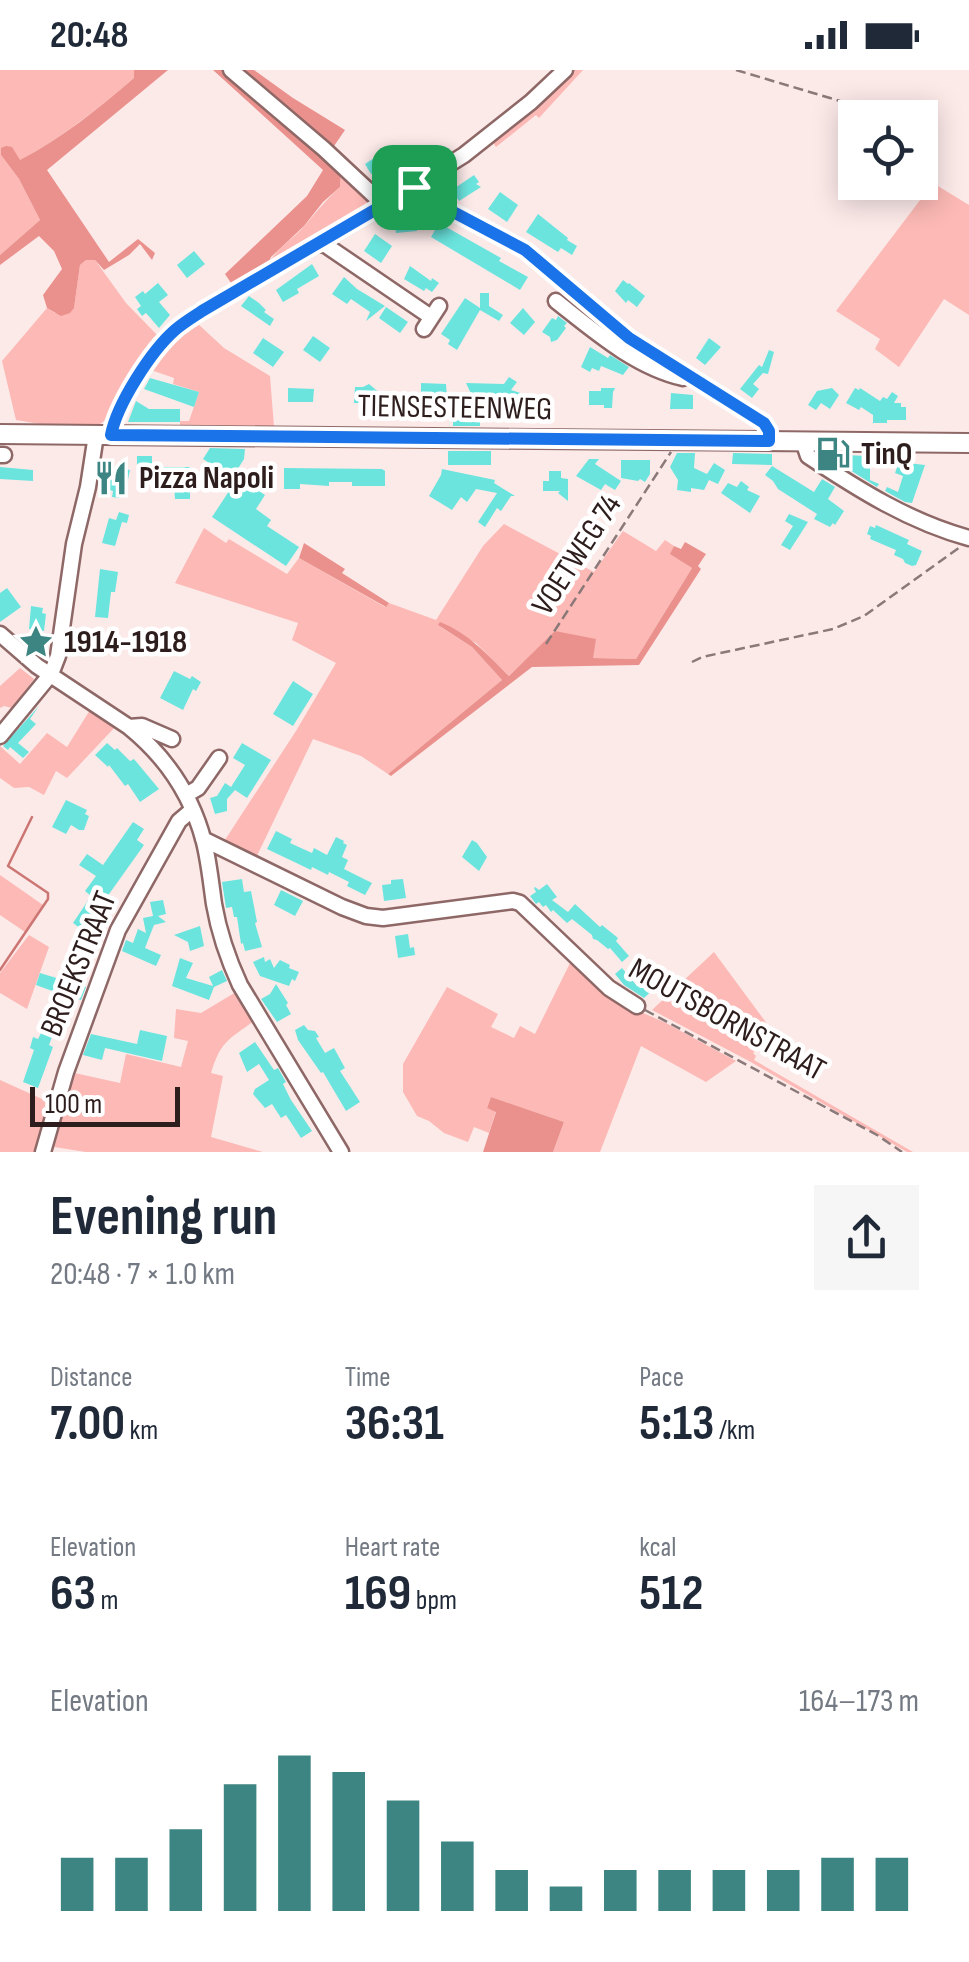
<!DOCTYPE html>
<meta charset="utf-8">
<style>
:root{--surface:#fff;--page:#f6f6f7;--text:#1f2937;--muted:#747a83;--accent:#3d8582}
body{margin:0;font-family:"Sofia Sans Condensed",sans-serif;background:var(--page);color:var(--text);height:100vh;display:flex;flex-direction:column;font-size:38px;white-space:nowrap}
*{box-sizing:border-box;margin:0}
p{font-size:32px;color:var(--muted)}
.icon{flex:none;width:55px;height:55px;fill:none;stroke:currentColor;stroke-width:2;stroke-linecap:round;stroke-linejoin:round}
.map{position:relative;height:1082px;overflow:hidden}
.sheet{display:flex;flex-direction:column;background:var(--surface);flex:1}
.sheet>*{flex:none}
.buttons{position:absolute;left:838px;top:30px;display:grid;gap:20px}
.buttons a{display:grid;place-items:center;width:100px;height:100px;border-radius:0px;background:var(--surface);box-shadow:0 5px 25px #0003;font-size:50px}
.scale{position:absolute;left:30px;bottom:25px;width:150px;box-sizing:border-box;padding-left:10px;border:5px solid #2d1d1c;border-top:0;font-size:28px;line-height:35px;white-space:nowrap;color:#2d1d1c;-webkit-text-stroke:8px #fff;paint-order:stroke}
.pin{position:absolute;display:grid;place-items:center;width:85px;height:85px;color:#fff;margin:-42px;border-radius:20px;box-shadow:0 5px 15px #0006}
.round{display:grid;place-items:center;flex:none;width:105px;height:105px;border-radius:0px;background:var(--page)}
.summary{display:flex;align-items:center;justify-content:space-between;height:170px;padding:0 50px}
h1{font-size:55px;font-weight:700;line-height:75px}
.metrics{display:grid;grid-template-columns:repeat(3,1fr);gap:15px;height:170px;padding:10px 50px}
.metrics div{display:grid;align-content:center}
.metrics b{font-size:50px;font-weight:700}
.metrics small{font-size:28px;font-weight:400}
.metrics p{font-size:28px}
.chart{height:280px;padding:20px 50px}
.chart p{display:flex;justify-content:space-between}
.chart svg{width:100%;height:180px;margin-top:10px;stroke:var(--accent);stroke-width:6}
.status{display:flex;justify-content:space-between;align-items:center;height:70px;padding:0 50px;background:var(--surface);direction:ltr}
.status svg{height:28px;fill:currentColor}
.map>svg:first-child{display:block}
.green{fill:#fcb9b5}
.forest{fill:#ea918d}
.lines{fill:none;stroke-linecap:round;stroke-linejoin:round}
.stream{stroke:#cc7673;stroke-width:2.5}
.building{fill:#6be4de}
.minor-casing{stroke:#8e6866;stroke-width:19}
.major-casing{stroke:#8e6866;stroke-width:22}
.path{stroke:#8a7978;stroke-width:2.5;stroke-dasharray:10 5;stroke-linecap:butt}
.minor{stroke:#fff;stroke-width:14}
.major{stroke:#fff;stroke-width:18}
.route-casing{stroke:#fff;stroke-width:20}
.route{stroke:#1a73e8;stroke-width:12}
.labels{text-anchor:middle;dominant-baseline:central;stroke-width:9;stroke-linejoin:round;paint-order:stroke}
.street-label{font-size:32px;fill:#2d1d1c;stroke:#fff}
.poi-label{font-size:32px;font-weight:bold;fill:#2d1d1c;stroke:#fff;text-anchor:start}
</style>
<div class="status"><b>20:48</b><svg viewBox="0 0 49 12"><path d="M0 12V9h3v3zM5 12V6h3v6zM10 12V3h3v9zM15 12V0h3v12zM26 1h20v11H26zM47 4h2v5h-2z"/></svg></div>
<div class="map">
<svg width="969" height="1082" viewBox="0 0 969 1082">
<rect width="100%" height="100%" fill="#fceae9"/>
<path class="green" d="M0 0H134V8C98 39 61 68 19 91L1 85 19 109 40 150 0 185Z
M573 0H583L539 48 536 45 496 77 492 71Z
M341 101 371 129 372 134 267 197C274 179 294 169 306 154 317 141 327 129 340 117Z
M933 113 969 135V245L944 229 899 297 875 279 880 269 836 241Z
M86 190H95L126 233 160 268 148 282 107 349 100 354H40L16 350 2 291 47 238 55 243 74 238 80 195Z
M197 253 224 278 270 306 274 357 180 356V351H189L199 322 173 314 174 308 151 300 167 276Z
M504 454 594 502 623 461 656 481 665 470 674 476 671 484 692 498 636 589 592 588 556 561 509 606 476 573 439 556 472 577 502 610 388 704 361 686 313 669 255 790 223 773 296 661 336 593 292 570 298 553 175 513 204 458 226 473 229 469 287 504 299 488 385 537 389 533 436 550 483 476Z
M20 598 34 609 12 638 4 636 0 638V616Z
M90 640 116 656 67 708 56 701 44 725 29 717 14 718 0 708V676L20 694 47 663 67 677Z
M0 805 43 835 25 862 0 845Z
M29 865 49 877 27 939 0 923V903Z
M714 882 773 962 753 983 756 986 754 990 913 1082H907L749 991 652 940Z
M572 889 625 935 666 953 736 991 706 1012 641 976 600 1082H553L564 1052 491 1027 487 1038 496 1041 489 1063 474 1057 468 1072 444 1063 429 1051 417 1046 403 1022V994L447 917 498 944 491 957 514 968 520 956 535 964Z
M236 922 254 951C228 970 221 971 211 1003L223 1006 211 1067 263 1082H86L48 1076 70 1002 120 1013 126 984 181 997 188 971 174 968 176 939 201 943Z
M0 1010 51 1033 40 1082H0Z"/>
<path class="forest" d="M134 0H168L47 100 109 192 138 169 155 183 152 190 140 174 129 185 104 200 95 190H86L80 195 74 238 70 243 61 246 47 238 43 225 62 199 54 181 39 166 0 195V185L40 150 19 109 1 85V78L6 76 12 77 20 90C62 68 98 39 134 8Z
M213 0H254L293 28 345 60 332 79 341 101 340 117 323 132 304 156 271 187 267 197 233 216 225 204 307 126 323 100Z
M685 472 706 484 698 496 701 499 639 595 532 597 391 706 388 704 502 610 472 577 438 555 440 552C468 563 487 584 509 606L555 561 596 569 593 588 636 589 692 498 670 484 674 476 681 479Z
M304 473 345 499 342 503 389 533 386 537 299 488Z
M491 1027 564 1052 553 1082H483L496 1042 487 1038Z"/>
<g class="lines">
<path class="stream" d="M0 900 48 829V823L8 796 32 747"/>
</g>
<path class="building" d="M406 75 411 82 417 78 419 81 427 76 432 85 416 94 415 91 393 104 387 95 371 104 365 94 377 86 380 91Z
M474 105 479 112 476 114 481 117 459 131 452 120Z
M500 122 518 135 507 152 488 139Z
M538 144 568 168 567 170 577 176 572 185 561 178 558 182 526 162Z
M416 145 417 161 396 163 394 148Z
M439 153 501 188 499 191 528 207 520 220 431 167Z
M375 164 392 176 381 193 364 181Z
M194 181 205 194 187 208 177 195Z
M312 194 319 206 297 219 299 223 283 232 276 220Z
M410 196 431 211 432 208 439 213 432 222 426 218 424 221 404 209Z
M344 207 357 219 385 236 366 251 370 242 351 229 347 234 332 224Z
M623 210 628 214 629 213 645 226 637 237 628 230 626 233 615 221Z
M158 213 168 225 159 232 170 245 159 258 146 243 142 246 137 239 141 236 135 227 143 221 145 224Z
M480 223H489V236L503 245 499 251 480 240 457 280 448 274 450 270 441 264 465 228 480 238Z
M249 226 259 233 266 240 264 242 274 249 270 256 241 236Z
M386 237 408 252 400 263 379 248Z
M523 238 535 252 524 265 510 253Z
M558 246 567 253 564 256 566 258 557 270 551 272 550 267 542 262 552 248 556 250Z
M313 266 330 278 320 292 303 280Z
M263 268 284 282 273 297 253 283Z
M709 268 721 277 705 295 696 288Z
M590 277 608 288 610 285 629 297 623 305 601 296 599 301 592 298 590 302 581 297Z
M769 280 774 282 768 304 763 303 753 314 759 319 752 328 740 319 759 295 762 297Z
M509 307 517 312 511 320 527 325 522 333 515 329 514 349H506L507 333 487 332 480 334V356H453V351L451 352 452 340H446L448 331 469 334 475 332 466 313 504 314Z
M150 308 199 322 194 337 144 319Z
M421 313 446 314 447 329H431V332H421Z
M369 314 382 325H373L372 333H354L355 317H363Z
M288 318 314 319 313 332H288Z
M601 318H615L613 322 612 338H604V335H589V321H601Z
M832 318 839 325 830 339 821 333 816 340 808 335 817 321Z
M855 318 859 320 860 318 880 331 883 327 887 329 892 322 898 326 894 333H901V337H906V350H887V353H873V345L861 337 859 340 846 333Z
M671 323 693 325V339H670Z
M136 331 149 339H180V352H128Z
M210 378 245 379 244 389 232 408 203 389Z
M448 381H491V395H448Z
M677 383H695L694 398 707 404 714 393 725 400 718 414 709 410 704 420 691 418V422L677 420 678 410 670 397Z
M733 383 772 384V395L732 394Z
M824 384 866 386V396L870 397V410L879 414 877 417 845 397V393H838Z
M137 386H152V397H190V429H175L174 416H169V410H152L137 400Z
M589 389H599L595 394 621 411 615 420 605 414 601 420 576 406Z
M621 390H650V404L645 412 640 409 638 411 621 408Z
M899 392 925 395 912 433 905 432 885 421 887 417 898 422 903 406 895 403Z
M103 395 130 400 127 414H123L119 428 112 427 113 421 99 417Z
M772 396 814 422 822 409 835 417 828 429 844 441 835 455 833 453 830 457 814 449 817 444 778 419 773 411 765 405Z
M0 397 33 400V411L0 409Z
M284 398 382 399 385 401V416H352V412H329V416L300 414V419H284Z
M442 399 495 410 494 413 515 426H511L501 441 497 438 485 457 478 452 497 423 476 419 467 432 461 427 452 440 429 426 441 405Z
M549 401H561V408L568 409V431L558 423 560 421H543V411H549Z
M741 411 749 417 747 420 760 426 750 443 721 423 728 413 737 417Z
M235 412 248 421 252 416 265 425 256 439 271 450 267 456 299 477 286 496 212 447Z
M119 442 129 445 127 453 122 452 115 476 102 473 109 448 119 451 116 450Z
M789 444 808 452 790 480 781 475 793 456 785 451Z
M876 455 909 470 907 474 922 481 916 495 912 496 905 493 903 489 894 485 896 480 870 469 871 466 867 464 870 456 875 458Z
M100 499 118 502 115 522H111L108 548 95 547Z
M7 518 21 537 0 552V523Z
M31 536 43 538 42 543 46 544 44 561 29 559Z
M174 601 190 609 192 606 201 612 196 621 193 619 183 640 160 628Z
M293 611 313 624 293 656 273 644Z
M39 636 30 649 36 654 18 673 29 682 23 688 10 677 8 680 3 676Z
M107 673 115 680 117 678 130 691 134 689 159 719 140 732 128 714 125 716 109 695 108 697 95 685Z
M242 673 271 690 247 728 235 720 227 729V741L215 744 210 728 217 726 225 713 231 717 245 695 233 688Z
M66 730 87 740 85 744 89 746 84 760H79L71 755 66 764 52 757Z
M133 752 144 759 137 770 144 775 97 841 102 845 96 853 94 851 88 860 82 856 80 858 73 853 91 826 85 821 96 806 79 795 87 784 103 795Z
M276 761 292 769 290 773 312 783 314 778 327 785 336 767 344 771 343 773 347 775 342 787 348 790 344 799 372 813 365 825 347 816 349 812 329 802 328 805 312 797 311 800 267 779Z
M472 770 477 773 487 787 479 801 462 787Z
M242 809 244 822 251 821 257 852 255 853 262 877 245 881 243 873 241 874 237 847H234L232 837 226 838 222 812Z
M403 809 406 828 384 831 382 815 391 814V810Z
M547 814 557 827 552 830 568 842 575 834 600 857 602 855 618 868 616 871 629 886 622 892 610 878 608 879 597 870 593 869 592 865 572 849 567 853 553 840 551 842 546 835 543 837 539 832 536 834 530 826 536 822 534 818 535 817 539 820Z
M281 820 303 831 295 846 274 835Z
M163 830 166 844 158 846 166 852 154 855 145 878 161 885 156 896 122 881 126 870 133 873 138 859 146 863 143 848 153 846 150 832Z
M200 856 204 876 190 881 188 872 174 865Z
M408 864 410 878 414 877 415 885 398 888 395 866Z
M264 887 265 892 270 889 274 898 280 890 290 895 289 898 299 902 295 911 292 909 289 916 260 906 253 892Z
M180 888 193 893 186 908 213 916 209 907 222 900 227 911 214 917 209 930 172 916Z
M622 898 637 916 648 906 657 916 644 928 624 915 615 904Z
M40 903 86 917 81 930 65 924 60 935 52 932 55 922 36 915Z
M276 914 288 933 286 935 291 944 277 952 261 929 270 924Z
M304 955 308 960 315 961 319 967 316 968 325 983 334 978 345 998 340 1001 360 1032 346 1041 323 1002 321 1003 298 970 295 960Z
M140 960 167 966 162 991 105 978 102 990 83 985 91 964 137 974Z
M41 963 52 967 49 975 53 977 38 1018 23 1012 34 980 30 978 33 967 38 969Z
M255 972 274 1000 278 998 286 1012 283 1014 291 1030 312 1061 301 1068 286 1045 281 1048 272 1034 265 1038 253 1024 255 1019 269 1010 259 994 247 1002 239 983Z"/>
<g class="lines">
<g class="minor-casing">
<path id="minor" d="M231 0 324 79 384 135
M414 117 425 127 525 180 629 268 764 353 769 361V371
M321 172 431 247
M556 231C594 261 635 297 683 308
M424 259 439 236
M111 365C117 334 151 281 175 260 183 253 193 247 202 241L384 135 464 85 531 32 565 0
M803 371 808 386C859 420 910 452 969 468
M0 385H4
M0 564 37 596 129 657C166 687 192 726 204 772 209 792 211 813 214 834 219 863 228 889 240 915L341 1082
M129 657 142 656 172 669
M0 666 51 604 58 586 74 474 88 417 96 365
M186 725 198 718 219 688
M203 769 342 837 366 846 383 848 513 831 520 833 609 918 637 936
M43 1082 66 1002 118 860 179 751 192 740"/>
</g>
<g class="major-casing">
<path id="major" d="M0 364 969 373"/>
</g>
<path class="path" d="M736 0 897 48
M920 54 936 59
M546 574 671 382
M692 592 702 587 833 559 864 546 960 477
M645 940 877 1065 902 1082"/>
<use href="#minor" class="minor"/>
<use href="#major" class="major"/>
</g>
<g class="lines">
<g class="route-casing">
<path id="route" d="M414 117 425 127 525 180 629 268 764 353 769 361V371L111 365C117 334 151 281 175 260 183 253 193 247 202 241Z"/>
</g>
<use href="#route" class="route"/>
</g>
<defs>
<g id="fuel-bare" transform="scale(2.7)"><path d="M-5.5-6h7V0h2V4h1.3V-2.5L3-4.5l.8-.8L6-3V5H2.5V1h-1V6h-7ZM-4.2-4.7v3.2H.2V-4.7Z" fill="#3d8582" stroke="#fff" stroke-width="2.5" paint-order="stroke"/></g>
<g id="restaurant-bare" transform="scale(2.7)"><path d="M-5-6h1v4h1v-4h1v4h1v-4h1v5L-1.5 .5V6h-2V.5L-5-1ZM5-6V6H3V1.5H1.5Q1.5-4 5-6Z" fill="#3d8582" stroke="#fff" stroke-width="2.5" paint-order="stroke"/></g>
<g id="sight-bare" transform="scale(2.7)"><path d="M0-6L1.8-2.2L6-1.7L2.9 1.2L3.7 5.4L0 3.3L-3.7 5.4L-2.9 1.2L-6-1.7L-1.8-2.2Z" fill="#3d8582" stroke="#fff" stroke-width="2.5" paint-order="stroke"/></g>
</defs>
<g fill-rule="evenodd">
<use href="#fuel-bare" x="833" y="384"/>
<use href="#restaurant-bare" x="111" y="408"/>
<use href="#sight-bare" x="36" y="572"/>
</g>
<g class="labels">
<g class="street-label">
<text transform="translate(455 338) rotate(1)">TIENSESTEENWEG</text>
<text transform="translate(577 485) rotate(-57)">VOETWEG 74</text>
<text transform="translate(79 894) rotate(-68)">BROEKSTRAAT</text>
<text transform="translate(727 950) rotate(29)">MOUTSBORNSTRAAT</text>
</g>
<g class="poi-label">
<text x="861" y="384">TinQ</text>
<text x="139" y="408">Pizza Napoli</text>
<text x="64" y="572">1914-1918</text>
</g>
</g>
</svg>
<div class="buttons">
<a><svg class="icon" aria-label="locate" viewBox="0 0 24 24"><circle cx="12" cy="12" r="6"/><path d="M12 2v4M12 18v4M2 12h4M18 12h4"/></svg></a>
</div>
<div class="scale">100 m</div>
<div class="pin" style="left:414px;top:117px;background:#1e9e55"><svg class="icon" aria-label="arrive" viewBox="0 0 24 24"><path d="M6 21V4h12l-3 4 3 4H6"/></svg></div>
</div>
<section class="sheet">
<div class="summary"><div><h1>Evening run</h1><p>20:48 · 7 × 1.0 km</p></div><a class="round"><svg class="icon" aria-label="share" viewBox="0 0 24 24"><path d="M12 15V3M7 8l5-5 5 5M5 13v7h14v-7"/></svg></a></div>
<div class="metrics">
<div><p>Distance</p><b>7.00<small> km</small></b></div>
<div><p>Time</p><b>36:31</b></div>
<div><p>Pace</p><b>5:13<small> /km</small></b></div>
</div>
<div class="metrics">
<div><p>Elevation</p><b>63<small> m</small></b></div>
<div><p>Heart rate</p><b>169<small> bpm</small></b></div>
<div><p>kcal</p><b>512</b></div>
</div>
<div class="chart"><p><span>Elevation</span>164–173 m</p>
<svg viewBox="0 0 160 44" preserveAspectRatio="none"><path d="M5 44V31M15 44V31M25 44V24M35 44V13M45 44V6M55 44V10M65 44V17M75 44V27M85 44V34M95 44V38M105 44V34M115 44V34M125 44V34M135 44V34M145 44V31M155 44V31"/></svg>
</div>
</section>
